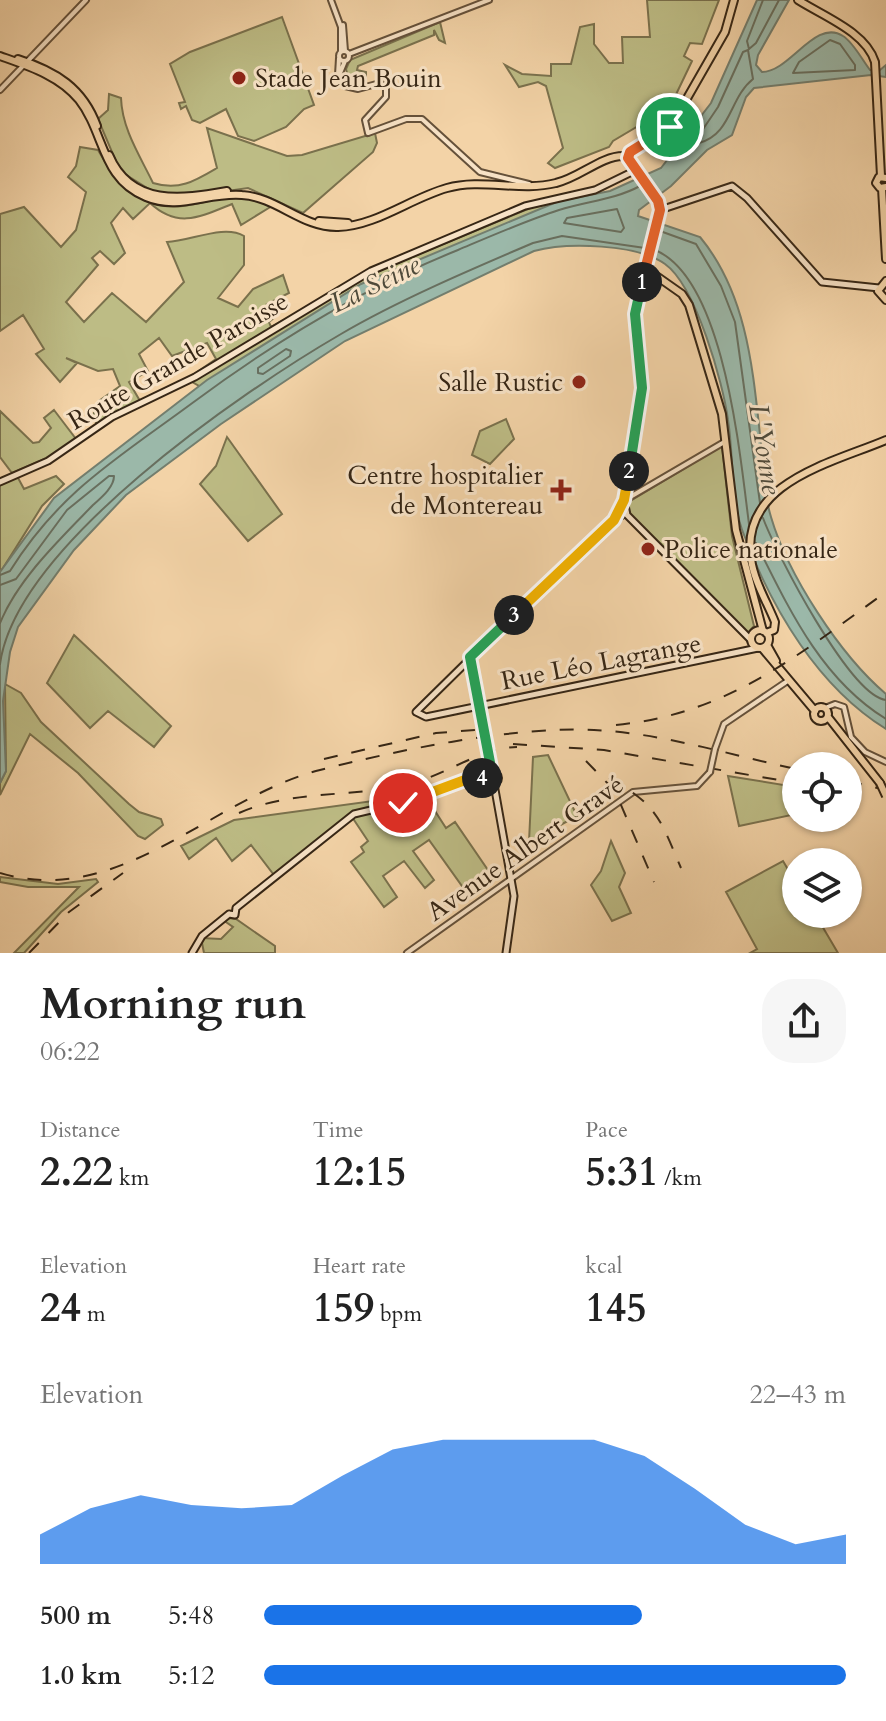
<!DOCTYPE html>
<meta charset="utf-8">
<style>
:root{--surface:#fff;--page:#f6f6f6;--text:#222;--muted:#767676;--accent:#1a73e8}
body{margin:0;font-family:Cardo,serif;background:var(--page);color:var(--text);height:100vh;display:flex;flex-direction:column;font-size:30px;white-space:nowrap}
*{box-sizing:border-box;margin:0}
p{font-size:26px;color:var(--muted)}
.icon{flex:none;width:44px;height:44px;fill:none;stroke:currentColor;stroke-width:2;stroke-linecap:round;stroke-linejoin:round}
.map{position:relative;height:953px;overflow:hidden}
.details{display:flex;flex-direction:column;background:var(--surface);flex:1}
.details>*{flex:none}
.buttons{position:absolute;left:782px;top:752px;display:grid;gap:16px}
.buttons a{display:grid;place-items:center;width:80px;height:80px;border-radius:50%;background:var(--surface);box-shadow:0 2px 6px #0004;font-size:40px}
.pin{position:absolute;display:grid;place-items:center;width:68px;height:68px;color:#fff;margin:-34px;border:4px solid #fff;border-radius:50%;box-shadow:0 2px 8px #0007}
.km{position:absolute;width:40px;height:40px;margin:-20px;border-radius:50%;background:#222;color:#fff;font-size:22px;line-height:40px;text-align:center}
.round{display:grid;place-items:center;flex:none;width:84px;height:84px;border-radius:32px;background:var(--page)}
.overview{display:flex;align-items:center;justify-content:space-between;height:136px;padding:0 40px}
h1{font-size:44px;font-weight:800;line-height:60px}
.figures{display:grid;grid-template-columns:repeat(3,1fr);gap:12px;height:136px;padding:8px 40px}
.figures div{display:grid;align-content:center}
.figures b{font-size:40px;font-weight:800}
.figures small{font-size:22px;font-weight:400}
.figures p{font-size:22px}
.chart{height:224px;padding:16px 40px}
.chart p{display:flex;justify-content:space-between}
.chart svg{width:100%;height:144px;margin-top:8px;fill:var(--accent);opacity:.7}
ul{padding:0 40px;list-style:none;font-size:26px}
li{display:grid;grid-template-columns:128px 96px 1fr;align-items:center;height:60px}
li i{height:20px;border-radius:10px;background:var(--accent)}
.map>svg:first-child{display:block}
.green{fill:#bdbc85;stroke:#7a714d;stroke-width:2}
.water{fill:#9bb8a9;stroke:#737e6e;stroke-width:2}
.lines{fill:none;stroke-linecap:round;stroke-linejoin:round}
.shore{stroke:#686f5f;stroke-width:2}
.tertiary-casing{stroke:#65513a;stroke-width:8}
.secondary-casing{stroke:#362615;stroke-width:9}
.primary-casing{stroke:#362615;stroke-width:10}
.tertiary{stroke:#f7e2c6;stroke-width:4}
.secondary{stroke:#f7e2c6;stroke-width:5}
.primary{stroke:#f3d3a7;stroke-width:6}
.rail{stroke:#362615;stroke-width:2;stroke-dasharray:14 14;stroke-linecap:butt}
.tertiary-bridge-casing{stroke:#65513a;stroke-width:8;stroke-linecap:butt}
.primary-bridge-casing{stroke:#362615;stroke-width:10;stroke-linecap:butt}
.tertiary-bridge{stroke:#f7e2c6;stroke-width:4}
.primary-bridge{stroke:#f3d3a7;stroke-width:6}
.split-1-casing{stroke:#fff;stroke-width:16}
.split-2-casing{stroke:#fff;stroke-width:16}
.split-3-casing{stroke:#fff;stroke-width:16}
.split-4-casing{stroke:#fff;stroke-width:16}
.split-5-casing{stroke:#fff;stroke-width:16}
.split-1{stroke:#f0652b;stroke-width:10}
.split-2{stroke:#22a559;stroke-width:10}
.split-3{stroke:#f5b400;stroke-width:10}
.split-4{stroke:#22a559;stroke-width:10}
.split-5{stroke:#f5b400;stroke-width:10}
.poi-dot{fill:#8f2418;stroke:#f7e2c6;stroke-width:3}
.labels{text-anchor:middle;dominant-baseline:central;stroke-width:6;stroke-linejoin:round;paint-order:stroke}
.poi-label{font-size:26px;fill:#362615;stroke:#f7e2c6;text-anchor:start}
.street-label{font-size:26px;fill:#362615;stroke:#f7e2c6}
.water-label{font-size:28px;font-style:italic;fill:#4f4a3a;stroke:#f7e2c6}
</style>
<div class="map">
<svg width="886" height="953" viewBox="0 0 886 953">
<rect width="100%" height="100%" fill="#f3d3a7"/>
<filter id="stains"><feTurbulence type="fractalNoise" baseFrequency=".0025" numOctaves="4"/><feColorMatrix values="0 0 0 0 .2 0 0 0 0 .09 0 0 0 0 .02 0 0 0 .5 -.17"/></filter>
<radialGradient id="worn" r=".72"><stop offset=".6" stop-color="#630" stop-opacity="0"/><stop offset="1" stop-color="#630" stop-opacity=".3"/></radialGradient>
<path class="green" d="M647 0H719L702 44 690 43 684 56 692 61 670 107 613 141 609 147 555 168 548 163 563 148 546 86 538 82 519 87 505 65 522 74 551 76V64H571L580 27 594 24V44L609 63H623L622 37H650Z
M282 17 314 105 304 109 286 127 254 141 238 136 226 109 200 123 192 120 186 106 181 109 179 103 185 102 170 64 190 52Z
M440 22 445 43 439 40 434 30V35L358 66 357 70 366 72V81L357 83 348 77 346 69 350 60Z
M109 94 121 98C122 129 140 156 153 183 179 191 195 181 217 168L207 128 287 156 302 155 375 133 377 143 373 152 303 213 248 188 192 196H160L120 171 98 119 108 110Z
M80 147 98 150C160 262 224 166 272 206L241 225 232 204C200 217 178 229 150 203L133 219 123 208 111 223 125 253 114 264 100 251 92 258 98 265 66 302 84 322 112 293 146 322 184 282 167 242C191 241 224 224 244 236V265L218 298 238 307 253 289 283 275 289 293 267 304 276 316 269 322 271 327 359 279 540 204 559 202 201 387 187 379 216 359 207 343 172 356 159 338 139 354 148 371 129 382 140 401 98 425 92 417 99 401 120 386 113 369 98 371 66 358 77 363 60 382 36 354 44 349 23 315 0 331V214L24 207 61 247 76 230 86 192 68 177 76 166Z
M54 410 76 439 49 457 12 473 0 457V411L33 443 39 442 51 428 44 418Z
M506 419 514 439 490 464 472 455 480 431Z
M227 437 282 514 248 541 200 484 216 466Z
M722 446 732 536 754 626 747 634 631 517 627 503Z
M17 476 24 489 56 476 64 484 42 506 0 573V484Z
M74 635 171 726 154 747 108 711 90 728 47 683Z
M5 684 21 693 41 722 129 804 139 812 161 819 163 825 145 839 138 836 78 773 30 734 0 795V783L6 771Z
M548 755 577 816 529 842 533 757Z
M728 776 796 787V814L739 826Z
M424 794 446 828 455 822 492 876 467 893 429 840 413 851 434 880 425 888 404 861 383 876 397 897 384 907 351 862 364 852 361 847 368 841 350 814 274 875 251 845 232 861 216 838 189 859 181 846 234 820Z
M611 841 625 873 619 887 631 913 612 921 591 885 601 871Z
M783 861 796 883V914H815L838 953H750L757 949 726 892Z
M0 877 58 884 96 879 98 882 61 912 24 953H14L79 887H28L0 882Z
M228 918 236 919 275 946V953H204L201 938 221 939 233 927 223 920Z"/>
<path class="water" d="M757 0H789L758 55 756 65 762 72C790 72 815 18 843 36 853 42 863 61 870 70H880L886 65V77L871 75 754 88 746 97 732 135 707 150 671 186 639 210 638 216 700 237C748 295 753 372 761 444 763 468 764 494 771 517 788 575 840 655 886 694V729C818 687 772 609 744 535 730 501 734 457 728 420 723 383 696 286 665 264 637 244 567 242 534 251L345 341 221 424 126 495 74 550 18 627 10 652 3 701 6 771 0 783V572L54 498 207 380 361 284 559 201 610 191 661 168 711 103Z"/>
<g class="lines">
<path class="shore" d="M763 0 747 41 749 49 756 43 779 0
M830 40 840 44 855 65V70L793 73 799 62Z
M748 50 753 79C729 98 732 134 699 143L697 138 718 107 743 52Z
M617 209 624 228 621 232 564 223 567 218Z
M660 231 696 244 721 286 735 322 760 503
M655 250C725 279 740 457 749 524
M286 349 291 351 290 356 263 374 258 373V368Z
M763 518C776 553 850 696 886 700
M756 543C789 609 821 679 886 719
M0 575 10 571C60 491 118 458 191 404 274 342 361 289 458 250 491 236 525 221 559 210 587 201 614 200 640 186
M0 585 16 579 67 510 109 476H114C114 487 102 497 93 505 60 539 18 579 0 623
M0 664C16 546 241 392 341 334 397 301 472 269 533 243L562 236 645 248"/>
<g class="tertiary-casing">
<path id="tertiary" d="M331 0 341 27V52
M343 25 345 51
M339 56a5 5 0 1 1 10 0a5 5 0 1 1-10 0Z
M349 54 489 0
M339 58 338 75 345 86 358 89 380 83 386 87V97L365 120 368 133
M340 73 345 61
M0 90 86 0
M368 133 406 119H422L480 172 529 184
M625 500 726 441
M825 708 835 704 844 707 851 737 865 752 886 762
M715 749 724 724 789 680
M407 953 633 792 697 786 710 772"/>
</g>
<g class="secondary-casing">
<path id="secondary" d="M660 210 732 186 747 198 822 282 879 288
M0 482 48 461 112 417 195 377 371 271 525 206 595 190 636 170
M624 500 642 388 635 314 643 277
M619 512 416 712 426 717 758 648
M627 515 750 639
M621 516 620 503 624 500 627 515
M470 657 492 773
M487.5 778a5.5 5.5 0 1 1 11 0a5.5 5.5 0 1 1-11 0Z
M494 784 514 896 506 953
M236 908 354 814 422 798 465 780 487 778
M229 914 235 915 236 908
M192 953 202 936 229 914"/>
</g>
<g class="primary-casing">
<path id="primary" d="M798 0C823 16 866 32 875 62L881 176
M0 56C28 66 60 76 79 100 105 133 101 179 146 197 179 211 208 192 242 195 277 197 302 228 338 227 376 226 411 198 447 188 482 178 520 192 556 183 579 178 601 156 623 156L633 163 660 210 643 277
M18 59C56 71 83 88 97 126
M109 155C131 207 182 199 227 191
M627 158 630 152 670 128 725 32 734 0
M886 178 879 177 876 183 880 188 886 187
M882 188 886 259
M319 221 348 223
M645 268 682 294 689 305 722 414 736 530 763 631
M886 281 878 291 886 300
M751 639a9 9 0 1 1 18 0a9 9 0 1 1-18 0Z
M766 633 774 630 775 622C767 602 754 581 751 559 740 482 832 463 886 440
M767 645 776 661
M762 648 815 711
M814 714a7 7 0 1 1 14 0a7 7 0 1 1-14 0Z
M828 717 880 783"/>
</g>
<use href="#tertiary" class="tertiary"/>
<use href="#secondary" class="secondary"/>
<use href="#primary" class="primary"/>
<path class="rail" d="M616 725C728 714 798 655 886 592
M513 744 604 750 796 783
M324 759 436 733 489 729
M586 761 615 791 654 882
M609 778C658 805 660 819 681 868
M848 781 886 790
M239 813C298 787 365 800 425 779 456 768 484 748 517 747
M0 873C120 909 211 798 320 770 398 750 515 726 594 730 662 733 730 755 796 769
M29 953 69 912 123 873"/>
<g class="tertiary-bridge-casing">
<path id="tertiary-bridge" d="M710 772 715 749"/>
</g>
<g class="primary-bridge-casing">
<path id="primary-bridge" d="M880 783 886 796"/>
</g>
<use href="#tertiary-bridge" class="tertiary-bridge"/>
<use href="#primary-bridge" class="primary-bridge"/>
</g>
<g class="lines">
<g class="split-1-casing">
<path id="split-1" d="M642 282 660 210 658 201 628 158 630 152 670 127"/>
</g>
<g class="split-2-casing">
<path id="split-2" d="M629 471 642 388 635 314 642 282"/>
</g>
<g class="split-3-casing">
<path id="split-3" d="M514 615 614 520 624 500 629 471"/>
</g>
<g class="split-4-casing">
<path id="split-4" d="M482 778 492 773 470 657 514 615"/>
</g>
<g class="split-5-casing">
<path id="split-5" d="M403 803 465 780 482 778"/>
</g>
<use href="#split-1" class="split-1"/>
<use href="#split-2" class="split-2"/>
<use href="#split-3" class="split-3"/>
<use href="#split-4" class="split-4"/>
<use href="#split-5" class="split-5"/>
</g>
<g class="poi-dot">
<circle cx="239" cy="78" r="8"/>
<circle cx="579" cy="382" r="8"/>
<path d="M557 478h8v8h8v8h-8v8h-8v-8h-8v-8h8z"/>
<circle cx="648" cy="549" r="8"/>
</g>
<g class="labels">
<g class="poi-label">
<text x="255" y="78">Stade Jean Bouin</text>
<text x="563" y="382" text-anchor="end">Salle Rustic</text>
<text x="543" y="475" text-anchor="end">Centre hospitalier<tspan x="543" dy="30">de Montereau</tspan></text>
<text x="664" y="549">Police nationale</text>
</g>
<g class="street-label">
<text transform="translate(178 361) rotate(-30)">Route Grande Paroisse</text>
<text transform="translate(601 662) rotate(-11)">Rue Léo Lagrange</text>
<text transform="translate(525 848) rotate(-35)">Avenue Albert Gravé</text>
</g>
<g class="water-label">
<text transform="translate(375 284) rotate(-26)">La Seine</text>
<text transform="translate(765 449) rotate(81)">L'Yonne</text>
</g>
</g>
<rect width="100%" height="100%" filter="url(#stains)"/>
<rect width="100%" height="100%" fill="url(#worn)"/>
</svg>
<div class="buttons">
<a><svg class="icon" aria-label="locate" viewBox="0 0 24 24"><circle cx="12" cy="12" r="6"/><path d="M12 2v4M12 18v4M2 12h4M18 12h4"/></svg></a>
<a><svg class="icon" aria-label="layers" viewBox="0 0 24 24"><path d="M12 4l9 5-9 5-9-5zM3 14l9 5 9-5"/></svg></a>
</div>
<div class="pin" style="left:670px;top:127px;background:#1e9e55"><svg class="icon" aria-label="arrive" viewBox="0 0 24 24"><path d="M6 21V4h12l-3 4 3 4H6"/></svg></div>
<div class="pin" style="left:403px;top:803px;background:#d93025"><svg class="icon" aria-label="check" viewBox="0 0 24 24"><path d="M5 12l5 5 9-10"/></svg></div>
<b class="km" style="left:642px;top:282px">1</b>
<b class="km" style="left:629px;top:471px">2</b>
<b class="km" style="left:514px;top:615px">3</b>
<b class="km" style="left:482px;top:778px">4</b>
</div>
<section class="details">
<div class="overview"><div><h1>Morning run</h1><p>06:22</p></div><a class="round"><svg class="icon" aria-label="share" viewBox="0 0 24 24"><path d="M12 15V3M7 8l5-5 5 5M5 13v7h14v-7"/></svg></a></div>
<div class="figures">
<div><p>Distance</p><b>2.22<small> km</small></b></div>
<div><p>Time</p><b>12:15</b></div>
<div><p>Pace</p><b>5:31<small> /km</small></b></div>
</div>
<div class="figures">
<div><p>Elevation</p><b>24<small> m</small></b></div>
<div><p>Heart rate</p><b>159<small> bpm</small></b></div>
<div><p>kcal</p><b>145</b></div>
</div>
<div class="chart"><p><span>Elevation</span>22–43 m</p>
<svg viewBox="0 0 160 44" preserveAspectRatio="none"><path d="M0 44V35L10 27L20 23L30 26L40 27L50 26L60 17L70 9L80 6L90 6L100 6L110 6L120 11L130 21L140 32L150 38L160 35V44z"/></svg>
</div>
<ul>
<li><b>500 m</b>5:48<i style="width:65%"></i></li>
<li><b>1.0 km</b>5:12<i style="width:100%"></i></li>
</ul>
</section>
